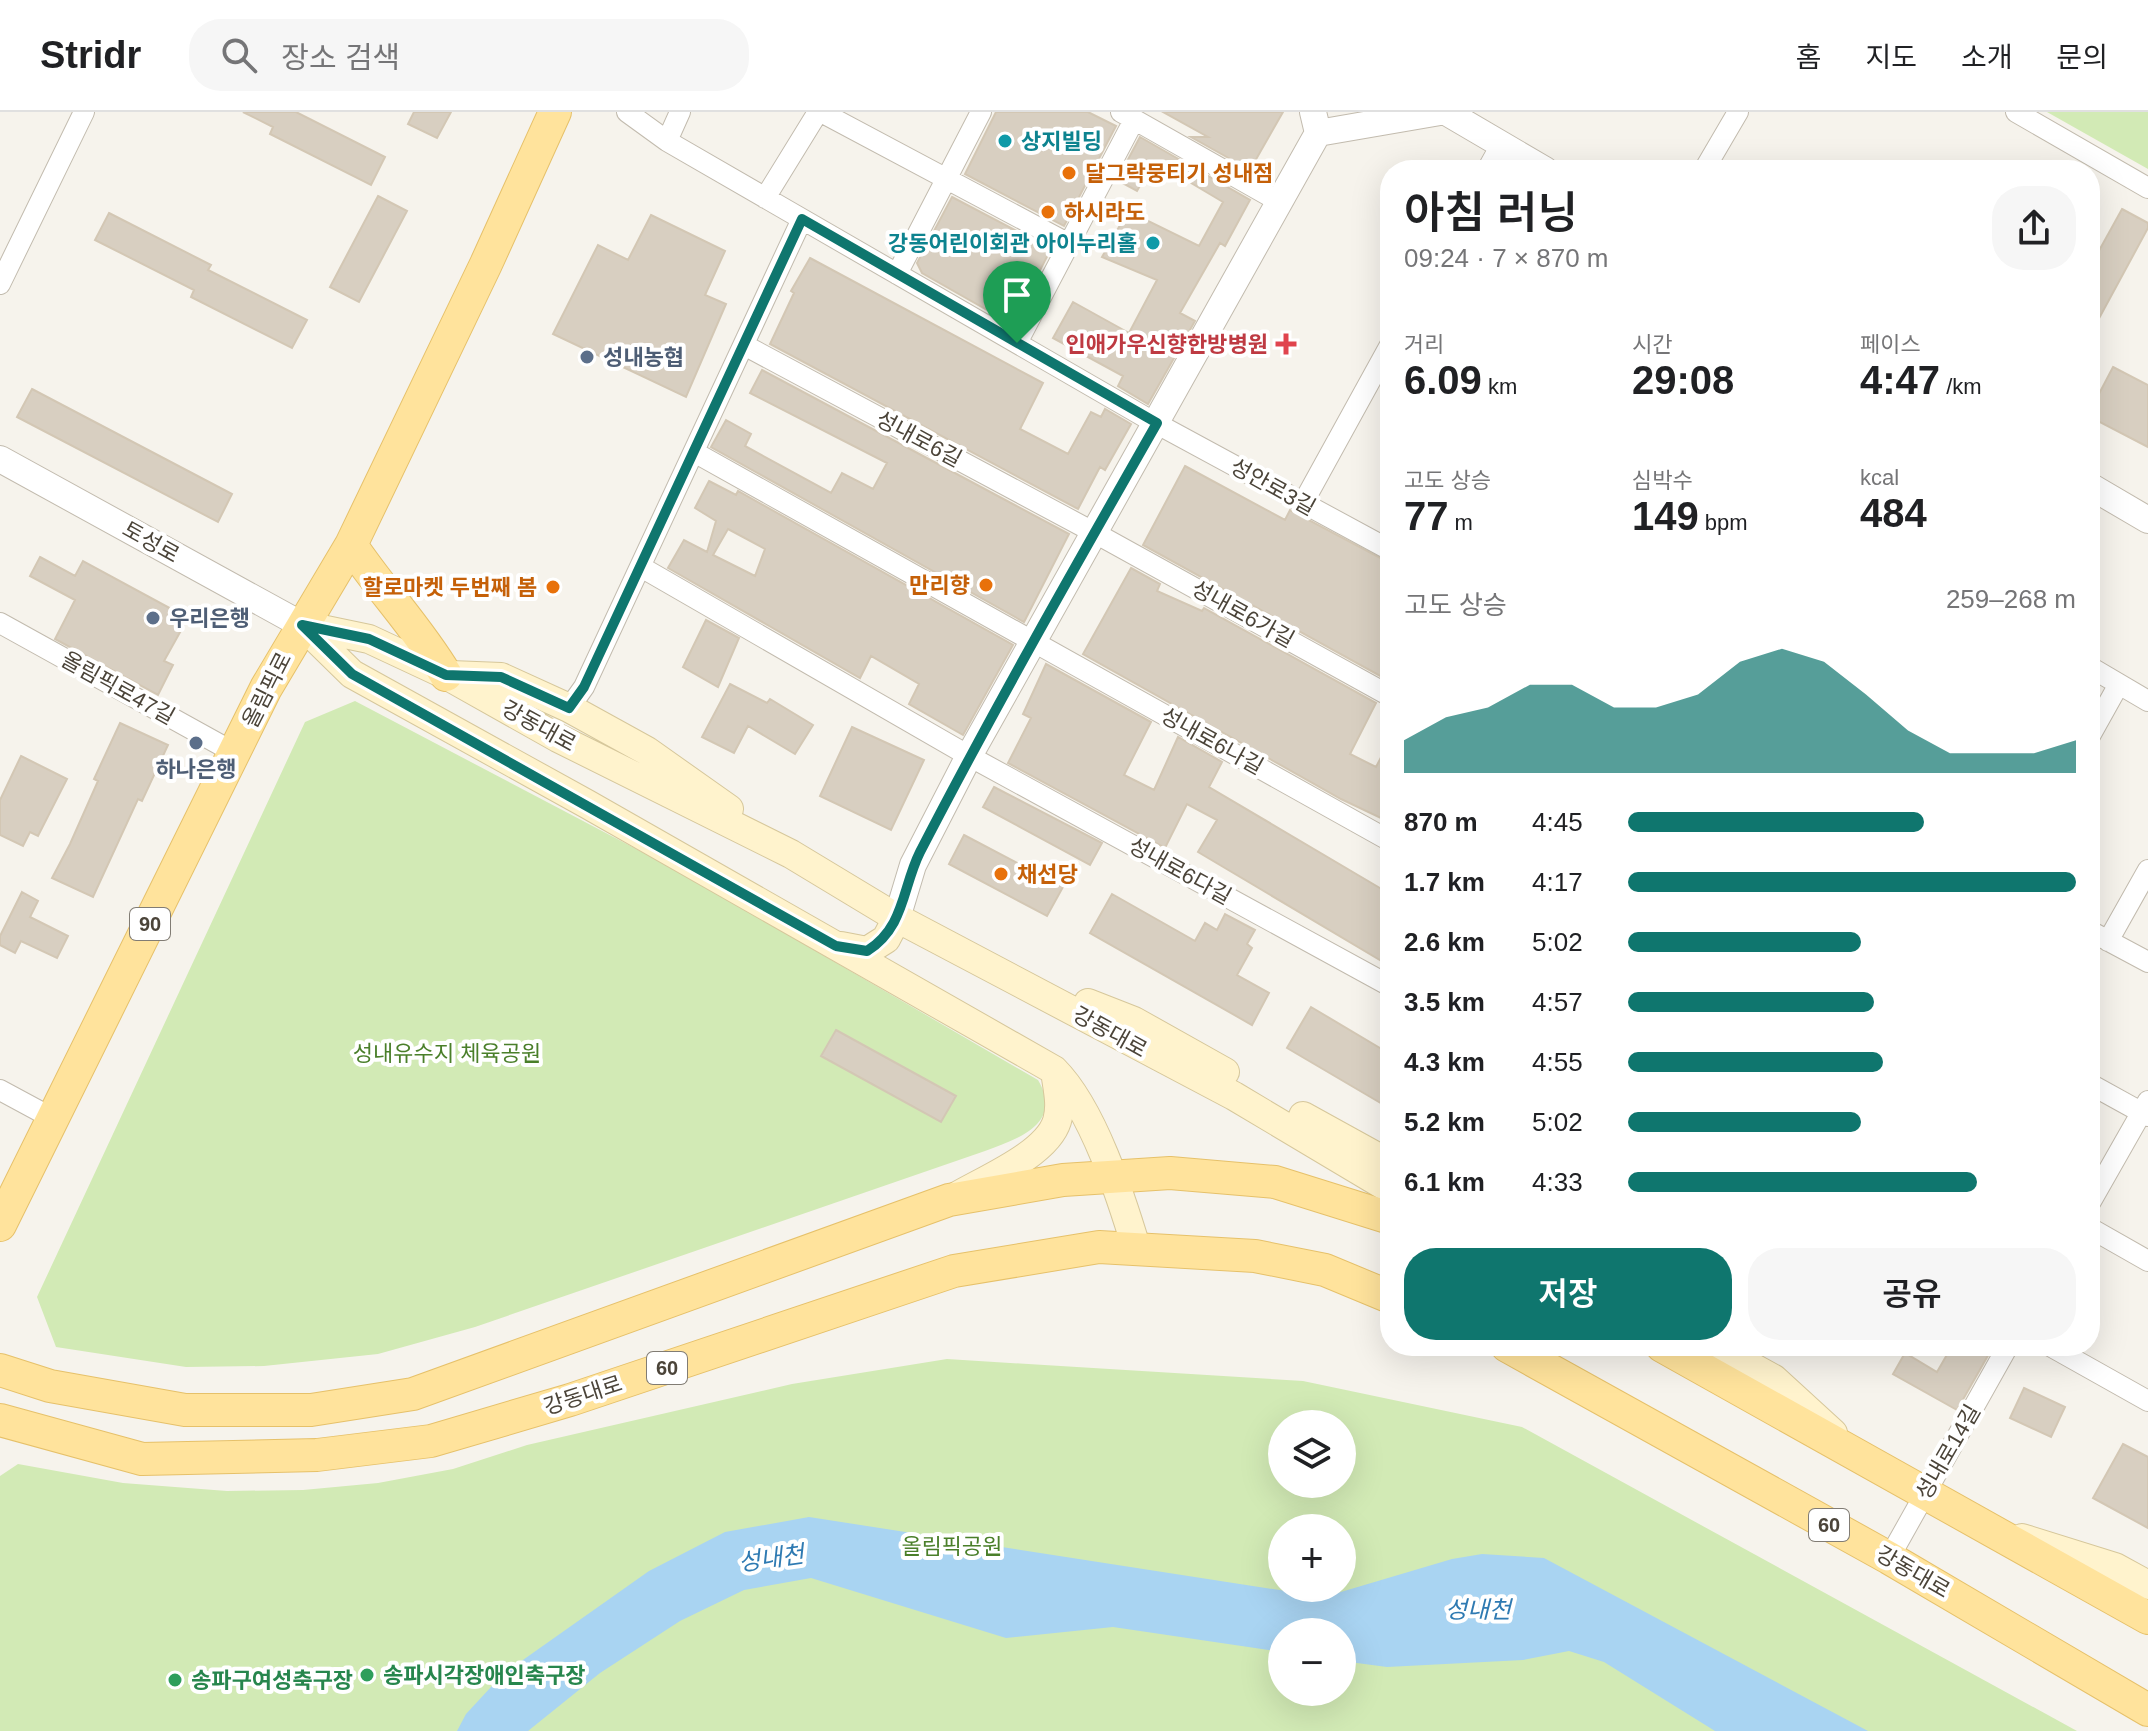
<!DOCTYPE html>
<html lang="ko">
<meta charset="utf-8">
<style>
:root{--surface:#fff;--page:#f6f6f6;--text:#202124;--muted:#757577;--line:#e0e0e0;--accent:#0f766e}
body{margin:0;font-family:Arial,"Noto Sans KR",sans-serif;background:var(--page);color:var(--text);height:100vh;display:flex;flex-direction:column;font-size:30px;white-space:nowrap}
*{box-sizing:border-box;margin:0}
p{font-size:26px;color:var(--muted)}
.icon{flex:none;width:44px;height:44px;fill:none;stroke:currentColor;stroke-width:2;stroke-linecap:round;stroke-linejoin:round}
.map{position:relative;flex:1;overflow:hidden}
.panel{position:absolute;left:1380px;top:48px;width:720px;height:1196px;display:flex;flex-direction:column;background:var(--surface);border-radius:32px;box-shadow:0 8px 32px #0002}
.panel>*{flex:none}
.tools{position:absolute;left:1268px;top:1298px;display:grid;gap:16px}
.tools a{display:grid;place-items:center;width:88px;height:88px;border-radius:50%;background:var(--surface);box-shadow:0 8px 32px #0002;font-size:40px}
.pin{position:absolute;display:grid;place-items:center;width:68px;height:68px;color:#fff;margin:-82px -34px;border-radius:50% 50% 50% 0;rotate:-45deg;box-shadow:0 0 8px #0007}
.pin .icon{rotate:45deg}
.round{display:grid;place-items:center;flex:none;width:84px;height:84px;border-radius:32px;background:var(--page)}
.head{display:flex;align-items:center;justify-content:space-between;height:136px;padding:0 24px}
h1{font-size:44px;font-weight:600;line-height:60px}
.metrics{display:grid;grid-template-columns:repeat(3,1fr);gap:12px;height:136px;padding:8px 24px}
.metrics div{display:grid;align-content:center}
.metrics b{font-size:40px;font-weight:600}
.metrics small{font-size:22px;font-weight:400}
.metrics p{font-size:22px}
.chart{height:224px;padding:16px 24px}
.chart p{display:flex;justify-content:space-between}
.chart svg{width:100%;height:144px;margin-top:8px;fill:var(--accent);opacity:.7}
.action{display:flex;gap:16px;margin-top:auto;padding:16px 24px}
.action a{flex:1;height:92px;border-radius:32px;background:var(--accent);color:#fff;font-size:32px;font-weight:600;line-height:92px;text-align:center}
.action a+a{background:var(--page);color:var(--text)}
ul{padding:0 24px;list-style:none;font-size:26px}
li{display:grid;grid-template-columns:128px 96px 1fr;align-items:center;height:60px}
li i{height:20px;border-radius:10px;background:var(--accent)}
header{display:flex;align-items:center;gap:48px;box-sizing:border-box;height:112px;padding:0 40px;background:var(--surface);border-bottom:2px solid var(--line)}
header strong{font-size:38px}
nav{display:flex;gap:44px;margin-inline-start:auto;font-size:28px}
.search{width:560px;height:72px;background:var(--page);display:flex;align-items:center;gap:20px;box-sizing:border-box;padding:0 28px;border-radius:32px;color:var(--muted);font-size:30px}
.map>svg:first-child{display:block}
.green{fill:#d2eab5;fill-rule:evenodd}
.water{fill:#a9d4f2}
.building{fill:#d8cfc1;stroke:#d3c7b4;stroke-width:2;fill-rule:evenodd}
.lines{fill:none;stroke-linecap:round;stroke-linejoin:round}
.minor-casing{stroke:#c2bbae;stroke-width:22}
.tertiary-casing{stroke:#c2bbae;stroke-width:28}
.secondary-casing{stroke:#d6c79b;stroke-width:30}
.primary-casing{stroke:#e6c16a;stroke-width:34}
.minor{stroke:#fff;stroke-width:20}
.tertiary{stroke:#fff;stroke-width:26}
.secondary{stroke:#fff3cd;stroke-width:28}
.primary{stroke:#ffe39c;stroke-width:32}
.route-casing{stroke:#fff;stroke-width:16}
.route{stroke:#0f766e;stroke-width:10}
.culture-dot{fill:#0f9aa8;stroke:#fff;stroke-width:3}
.food-dot{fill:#e8710a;stroke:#fff;stroke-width:3}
.health-dot{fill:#e0444e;stroke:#fff;stroke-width:3}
.service-dot{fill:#5c6f8a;stroke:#fff;stroke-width:3}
.leisure-dot{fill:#2e9e5b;stroke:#fff;stroke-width:3}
.labels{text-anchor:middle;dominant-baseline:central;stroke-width:8;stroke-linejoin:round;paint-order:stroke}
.shield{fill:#fff;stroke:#817c74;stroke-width:2}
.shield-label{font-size:20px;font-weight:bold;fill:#4b4439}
.culture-label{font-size:22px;font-weight:bold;fill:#0d838f;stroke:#fff;text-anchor:start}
.food-label{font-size:22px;font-weight:bold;fill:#c56008;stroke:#fff;text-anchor:start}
.health-label{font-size:22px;font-weight:bold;fill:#be3a42;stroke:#fff;text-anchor:end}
.service-label{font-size:22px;font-weight:bold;fill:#4e5e75;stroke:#fff;text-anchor:start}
.street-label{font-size:22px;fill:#4b4439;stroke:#fff}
.park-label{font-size:22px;fill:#4a7f2a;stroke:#fff}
.leisure-label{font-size:22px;font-weight:bold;fill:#27864d;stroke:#fff;text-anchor:start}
.water-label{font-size:24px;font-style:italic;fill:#2e7ab2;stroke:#fff}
</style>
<header>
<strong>Stridr</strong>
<div class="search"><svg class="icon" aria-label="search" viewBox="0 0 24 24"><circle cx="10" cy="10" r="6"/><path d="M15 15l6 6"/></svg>장소 검색</div>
<nav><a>홈</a><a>지도</a><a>소개</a><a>문의</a></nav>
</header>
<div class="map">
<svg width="2148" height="1619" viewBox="0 0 2148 1619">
<rect width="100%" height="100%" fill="#f6f3ec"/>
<path class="green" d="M2047 0H2148V57Z
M355 589 680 760 1038 968C1064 1012 1017 1027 985 1039L475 1215 378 1242 264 1254 186 1255 56 1235 37 1185 305 610Z
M947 1247 1303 1269 1522 1315 2077 1619H0V1364L18 1352 123 1371 227 1379 303 1378 378 1371 453 1357 527 1333 792 1272ZM1282 1312H1342V1372H1282ZM1282 1416H1342V1476H1282ZM1282 1520H1342V1580H1282Z"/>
<path class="water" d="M809 1405 1324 1485 1452 1447 1482 1442 1544 1446 1868 1619H1715L1604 1550 1569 1539 1523 1548 1387 1555 1342 1549V1520H1282V1540L1113 1515 1006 1526 811 1466 744 1478 680 1509 600 1561 528 1619H457L466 1602 503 1562 649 1459 725 1420Z"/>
<path class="building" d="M243 0H296L385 45 371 73 270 22 273 15Z
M414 0H451L437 26 408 12Z
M996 0H1088L1116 14 1064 114 965 62Z
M1163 0H1283L1250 58 1191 25H1208Z
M1140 25 1250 88 1225 134 1220 131 1180 201 1195 209 1148 292 1118 274 1123 264 1053 226 1073 190 1129 221 1157 168 1102 145 1128 99 1199 134 1223 90 1154 49 1137 79 1117 68Z
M378 84 407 99 359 190 330 175Z
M952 85 1051 137 1012 212 922 161 917 151Z
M2122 97 2148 111V116L2090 223V155Z
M109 101 211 153 208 158 307 208 292 236 191 185 194 178 95 128Z
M651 103 725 139 705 183 726 192 686 285 553 222 598 133 628 148Z
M810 146 1043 271 1020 317 1068 342 1091 300 1101 305 1105 297 1131 312 1105 358 1100 355 1078 397 770 232 794 181 791 179Z
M2113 255 2148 273V335L2090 305V299Z
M762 258 1069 422 1024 510 711 335 726 308 751 322 745 334 831 381 842 361 873 377 887 351 750 281Z
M32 277 232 382 218 410 17 305Z
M1185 354 1285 408 1290 398 1390 451V554L1384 566 1143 433Z
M709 369 736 383 738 379 1013 533 963 623 909 592 919 572 871 544 860 566 668 456 684 428 707 440 716 409 695 396ZM728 417 765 437 755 464 713 443Z
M40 445 75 464 83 449 188 506 164 549 173 553 158 583 55 527 75 488 30 464Z
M1131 456 1160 472 1157 479 1202 499 1204 496 1376 591 1350 642 1376 655 1390 628V700L1385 708 1341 687 1083 542Z
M706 508 739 526 718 575 683 555Z
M1046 552 1151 610 1124 663 1154 678 1178 625 1222 650 1209 675 1390 782V854L1198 740 1217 708 1187 692 1165 736 1008 651 1031 606 1023 602Z
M730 572 767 591 770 587 813 613 795 642 748 614 734 641 702 625Z
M120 611 168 633 142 689 138 687 93 785 52 766 70 732 98 669 94 667Z
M852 615 924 648 891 718 820 684Z
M21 644 67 667 38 724 30 720 23 734 0 723V688Z
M994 675 1102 731 1090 753 983 695Z
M964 723 1063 775 1047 804 949 752Z
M22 780 38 789 30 805 68 824 57 846 21 829 15 841 0 833V824Z
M1112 782 1195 829 1205 811 1217 818 1225 802 1255 818 1247 832 1252 836 1237 863 1269 881 1252 913 1090 821Z
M1311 895 1390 942V984L1384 993 1287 936Z
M836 918 956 984 941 1010 821 944Z
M1952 1234H1986L1990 1240 1957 1298 1893 1262 1905 1241 1937 1260Z
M2024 1276 2065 1295 2051 1325 2010 1306Z
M2123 1332 2148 1345V1416L2093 1386Z"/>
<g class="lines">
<g class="minor-casing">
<path id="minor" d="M627 0 667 29 1150 308 1390 438
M821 0 1069 132
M1121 0 1280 90
M2016 0 2148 76
M667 29 680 0
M1487 58 1501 33
M1704 58 1738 0
M765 86 818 0
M897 162 981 0
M0 172 84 0
M1017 231 1134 8
M744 233 1095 421 1390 584
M694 340 1390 729
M1303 391 1390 233
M641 455 969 644 1390 874
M0 511 235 641
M2090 555 2148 589
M569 596 584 575 802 107
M2090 624 2119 572
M2090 819 2148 850
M2108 829 2148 758
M2090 972 2148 1004
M0 978 52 1006
M2090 1091 2148 989
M2090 1116 2148 1149
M2050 1234 2148 1289
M1889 1446 2008 1234"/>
</g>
<g class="tertiary-casing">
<path id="tertiary" d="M1446 0 1545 58
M1318 21 1440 0
M0 347 302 513
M2090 374 2148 408
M897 806 913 753 969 644 1318 21 1313 0"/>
</g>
<g class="secondary-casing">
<path id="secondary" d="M302 513 369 527 446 563 558 626 791 742 897 806 1234 984 1390 1077
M303 514 352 562 587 692 1054 958C1093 997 1121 1085 1137 1138
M451 563 501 565 569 596 647 639 729 697
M841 834 867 839 886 827 897 806
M1088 891 1134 909 1225 960
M1303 1004 1390 1052
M957 1084C986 1067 1047 1042 1057 1009 1062 993 1057 975 1055 959
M1714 1234 1774 1267 1833 1321
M2022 1426 2115 1455 2148 1473"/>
</g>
<g class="primary-casing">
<path id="primary" d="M351 433C381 478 418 516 446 563
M0 1113 266 576 351 433 486 152 555 0
M1507 1234 1889 1446 2148 1598
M1662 1234 2148 1506
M0 1258 50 1274 185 1298H311L413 1282 949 1088 1063 1068 1170 1061 1275 1070 1390 1106
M0 1308 142 1347 317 1343 431 1329 570 1288 954 1159 1099 1135 1255 1144 1325 1158 1390 1185"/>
</g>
<use href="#minor" class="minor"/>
<use href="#tertiary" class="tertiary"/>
<use href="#secondary" class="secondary"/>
<use href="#primary" class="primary"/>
</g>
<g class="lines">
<g class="route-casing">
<path id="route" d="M802 107 1157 311C1076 453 995 595 920 740 902 776 905 815 867 839L836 834 352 562 302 513 369 527 446 563 501 565 569 596 584 575Z"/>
</g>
<use href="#route" class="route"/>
</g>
<g class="culture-dot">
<circle cx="1005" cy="29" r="8"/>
<circle cx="1153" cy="131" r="8"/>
</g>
<g class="food-dot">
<circle cx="1069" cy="61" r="8"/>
<circle cx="1048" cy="100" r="8"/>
<circle cx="986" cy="473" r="8"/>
<circle cx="553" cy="475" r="8"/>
<circle cx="1001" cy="762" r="8"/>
</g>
<path class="health-dot" d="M1282 220h8v8h8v8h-8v8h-8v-8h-8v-8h8z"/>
<g class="service-dot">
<circle cx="587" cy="245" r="8"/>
<circle cx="153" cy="506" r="8"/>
<circle cx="196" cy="631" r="8"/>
</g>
<g class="leisure-dot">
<circle cx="367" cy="1563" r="8"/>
<circle cx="175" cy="1568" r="8"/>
</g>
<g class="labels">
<g class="shield">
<rect x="130" y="796" width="40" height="32" rx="6"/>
<rect x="647" y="1240" width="40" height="32" rx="6"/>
<rect x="1809" y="1397" width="40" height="32" rx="6"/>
</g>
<g class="shield-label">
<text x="150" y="812">90</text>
<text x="667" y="1256">60</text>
<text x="1829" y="1413">60</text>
</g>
<g class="culture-label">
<text x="1021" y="29">상지빌딩</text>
<text x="1137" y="131" text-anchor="end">강동어린이회관 아이누리홀</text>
</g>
<g class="food-label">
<text x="1085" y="61">달그락뭉티기 성내점</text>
<text x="1064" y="100">하시라도</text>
<text x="970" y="473" text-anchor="end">만리향</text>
<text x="537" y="475" text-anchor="end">할로마켓 두번째 봄</text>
<text x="1017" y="762">채선당</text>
</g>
<g class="health-label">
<text x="1268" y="232">인애가우신향한방병원</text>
</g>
<g class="service-label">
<text x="603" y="245">성내농협</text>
<text x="169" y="506">우리은행</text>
<text x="196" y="657" text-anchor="middle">하나은행</text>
</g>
<g class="street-label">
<text transform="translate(919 327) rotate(28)">성내로6길</text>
<text transform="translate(1273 375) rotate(29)">성안로3길</text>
<text transform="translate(151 430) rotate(29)">토성로</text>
<text transform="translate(1243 502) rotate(29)">성내로6가길</text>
<text transform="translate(118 576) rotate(29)">올림픽로47길</text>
<text transform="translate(267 578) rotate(-63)">올림픽로</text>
<text transform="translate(539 614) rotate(29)">강동대로</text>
<text transform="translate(1212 629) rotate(29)">성내로6나길</text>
<text transform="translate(1180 759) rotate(29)">성내로6다길</text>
<text transform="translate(1110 920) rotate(29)">강동대로</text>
<text transform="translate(583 1283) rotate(-18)">강동대로</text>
<text transform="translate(1948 1340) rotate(-60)">성내로14길</text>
<text transform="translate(1913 1460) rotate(30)">강동대로</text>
</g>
<g class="park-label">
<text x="447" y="941">성내유수지 체육공원</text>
<text x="952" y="1434">올림픽공원</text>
</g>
<g class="leisure-label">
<text x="383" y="1563">송파시각장애인축구장</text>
<text x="191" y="1568">송파구여성축구장</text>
</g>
<g class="water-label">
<text transform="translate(771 1446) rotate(-8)">성내천</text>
<text x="1478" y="1497">성내천</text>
</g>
</g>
</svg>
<div class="tools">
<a><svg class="icon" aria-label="layers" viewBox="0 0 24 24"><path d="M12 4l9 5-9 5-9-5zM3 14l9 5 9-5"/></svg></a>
<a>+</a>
<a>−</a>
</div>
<div class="pin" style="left:1017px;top:231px;background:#1e9e55"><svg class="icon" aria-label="arrive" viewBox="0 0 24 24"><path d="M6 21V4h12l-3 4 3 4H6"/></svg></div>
<section class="panel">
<div class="head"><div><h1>아침 러닝</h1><p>09:24 · 7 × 870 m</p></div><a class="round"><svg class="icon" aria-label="share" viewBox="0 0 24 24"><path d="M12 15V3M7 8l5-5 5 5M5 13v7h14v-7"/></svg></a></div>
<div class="metrics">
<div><p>거리</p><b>6.09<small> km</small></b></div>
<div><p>시간</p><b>29:08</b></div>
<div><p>페이스</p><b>4:47<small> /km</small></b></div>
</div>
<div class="metrics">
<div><p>고도 상승</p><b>77<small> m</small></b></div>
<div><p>심박수</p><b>149<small> bpm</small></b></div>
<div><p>kcal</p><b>484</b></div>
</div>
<div class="chart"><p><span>고도 상승</span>259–268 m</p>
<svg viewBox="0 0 160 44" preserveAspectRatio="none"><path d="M0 44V34L10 27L20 24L30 17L40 17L50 24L60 24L70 20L80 10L90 6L100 10L110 20L120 31L130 38L140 38L150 38L160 34V44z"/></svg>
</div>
<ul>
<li><b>870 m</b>4:45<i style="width:66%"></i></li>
<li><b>1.7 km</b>4:17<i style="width:100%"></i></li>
<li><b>2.6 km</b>5:02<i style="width:52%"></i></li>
<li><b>3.5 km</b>4:57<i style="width:55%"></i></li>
<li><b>4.3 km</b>4:55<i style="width:57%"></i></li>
<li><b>5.2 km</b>5:02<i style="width:52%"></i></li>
<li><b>6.1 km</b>4:33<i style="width:78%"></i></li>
</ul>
<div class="action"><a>저장</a><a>공유</a></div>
</section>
</div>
